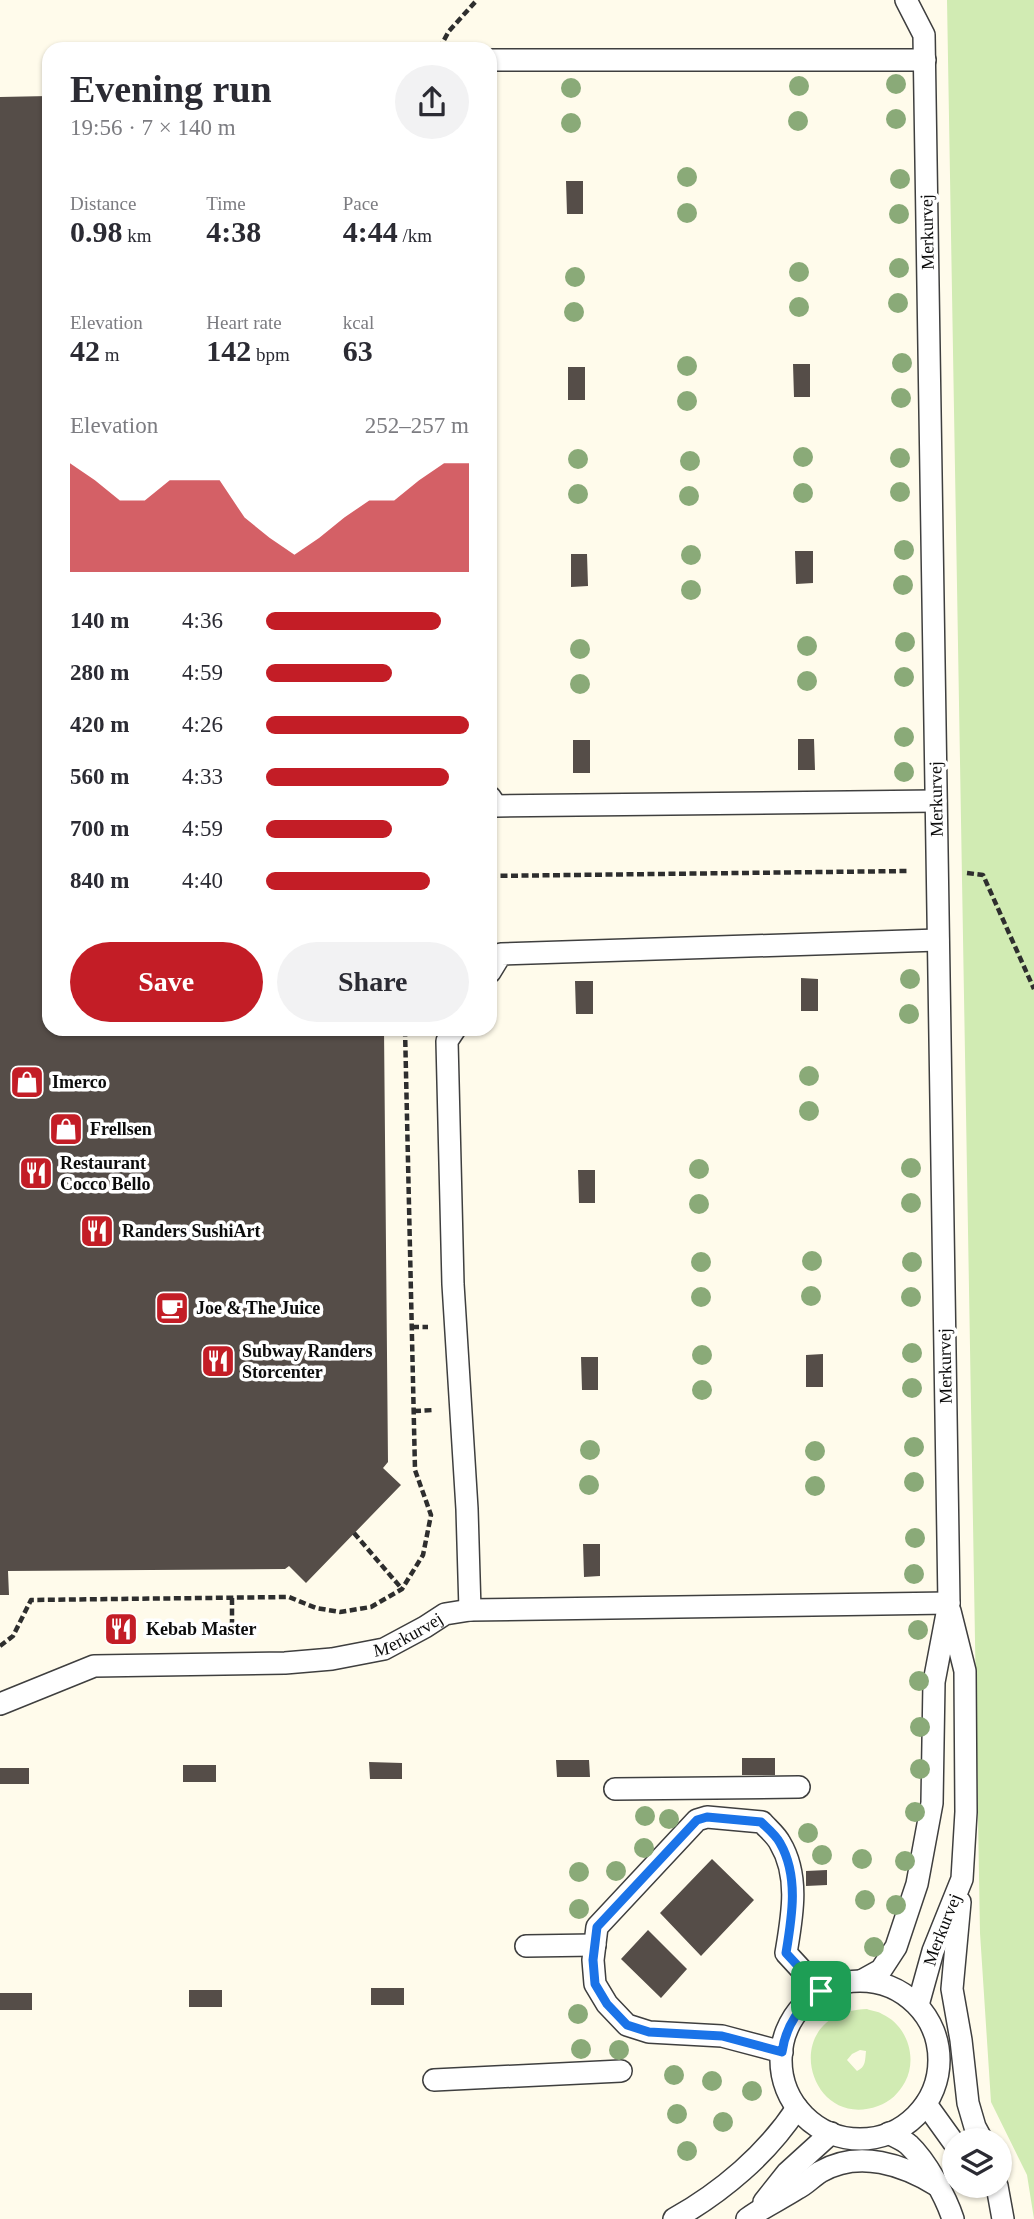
<!DOCTYPE html>
<meta charset="utf-8">
<style>
:root{--surface:#fff;--page:#f2f2f3;--text:#2b2b33;--muted:#7c7c81;--accent:#c31d26}
body{margin:0;font-family:"Times New Roman",serif;background:var(--page);color:var(--text);height:100vh;display:flex;flex-direction:column;font-size:26px;white-space:nowrap}
*{box-sizing:border-box;margin:0}
p{font-size:23px;color:var(--muted)}
.icon{flex:none;width:38px;height:38px;fill:none;stroke:currentColor;stroke-width:2;stroke-linecap:round;stroke-linejoin:round}
.map{position:relative;flex:1;overflow:hidden}
.sheet{position:absolute;left:42px;top:42px;width:455px;height:994px;display:flex;flex-direction:column;background:var(--surface);border-radius:21px;box-shadow:0 2px 5px #0004}
.sheet>*{flex:none}
.buttons{position:absolute;left:942px;top:2128px;display:grid;gap:14px}
.buttons a{display:grid;place-items:center;width:70px;height:70px;border-radius:50%;background:var(--surface);box-shadow:0 2px 5px #0004;font-size:35px}
.pin{position:absolute;display:grid;place-items:center;width:60px;height:60px;color:#fff;margin:-30px;border-radius:14px;box-shadow:0 4px 10px #0006}
.round{display:grid;place-items:center;flex:none;width:74px;height:74px;border-radius:37px;background:var(--page)}
.summary{display:flex;align-items:center;justify-content:space-between;height:119px;padding:0 28px}
h1{font-size:38px;font-weight:600;line-height:52px}
.figures{display:grid;grid-template-columns:repeat(3,1fr);gap:10px;height:119px;padding:7px 28px}
.figures div{display:grid;align-content:center}
.figures b{font-size:30px;font-weight:600}
.figures small{font-size:19px;font-weight:400}
.figures p{font-size:19px}
.chart{height:196px;padding:14px 28px}
.chart p{display:flex;justify-content:space-between}
.chart svg{width:100%;height:126px;margin-top:7px;fill:var(--accent);opacity:.7}
.primary-button{display:flex;gap:14px;margin-top:auto;padding:14px 28px}
.primary-button a{flex:1;height:80px;border-radius:42px;background:var(--accent);color:#fff;font-size:28px;font-weight:600;line-height:80px;text-align:center}
.primary-button a+a{background:var(--page);color:var(--text)}
ul{padding:0 28px;list-style:none;font-size:23px}
li{display:grid;grid-template-columns:112px 84px 1fr;align-items:center;height:52px}
li i{height:18px;border-radius:9px;background:var(--accent)}
.map>svg:first-child{display:block}
.green{fill:#d1ebb3;fill-rule:evenodd}
.building{fill:#554d48}
.lines{fill:none;stroke-linecap:round;stroke-linejoin:round}
.lane-casing{stroke:#3f3f3f;stroke-width:24}
.path{stroke:#2e2e2e;stroke-width:4.5;stroke-dasharray:7 3.5;stroke-linecap:butt}
.lane{stroke:#fff;stroke-width:21}
.tree{fill:#8aaa78}
.route-casing{stroke:#fff;stroke-width:14}
.route{stroke:#1a73e8;stroke-width:9}
.labels{text-anchor:middle;dominant-baseline:central;stroke-width:7;stroke-linejoin:round;paint-order:stroke}
.street-label{font-size:18px;fill:#0c0c0c;stroke:#fff}
.poi-label{font-size:18px;font-weight:bold;fill:#0c0c0c;stroke:#fff;text-anchor:start}
</style>
<div class="map">
<svg width="1034" height="2219" viewBox="0 0 1034 2219">
<rect width="100%" height="100%" fill="#fffbeb"/>
<path class="green" d="M947 0H1034V2219L1027 2175 991 2102 980 1933Z
M867 2009C872 2011 878 2011 882 2014 907 2025 918 2058 905 2082 899 2093 890 2102 878 2106 807 2132 776 2012 867 2009ZM860 2050 866 2051C865 2060 866 2067 857 2071L847 2060 852 2054Z"/>
<path class="building" d="M49 96V1029H384L388 1462 383 1468 401 1485 306 1583 289 1566 285 1569 8 1571 9 1595H0V97Z
M566 181H583V214H567Z
M793 364H810V397H794Z
M568 367H585V400H568Z
M795 551H813V583L796 584Z
M571 554H587L588 586 571 587Z
M798 739H814L815 770H798Z
M573 740H590V773H573Z
M801 978 818 979V1011H801Z
M575 981H593V1014H576Z
M578 1170H595V1203H579Z
M823 1354V1387H806V1355Z
M581 1357H598V1390H582Z
M583 1544H600V1576L584 1577Z
M742 1758H775V1775H742Z
M556 1760H589L590 1777H557Z
M369 1762 402 1763V1779H370Z
M183 1765H216V1782H183Z
M0 1768H29V1784H0Z
M712 1859 754 1900 701 1956 660 1913Z
M827 1870V1885L806 1886V1871Z
M648 1930 687 1969 661 1998 621 1959Z
M371 1988H404V2005H371Z
M189 1990H222V2007H189Z
M0 1993H32V2010H0Z"/>
<g class="lines">
<g class="lane-casing">
<g id="lane">
<path d="M490 60H925"/>
<path d="M490 797 496 806 936 801"/>
<path d="M490 972 501 954 938 940"/>
<path d="M455 1029 447 1041 453 1284 467 1509 470 1610"/>
<path id="s1" d="M0 1704 94 1666 285 1663 332 1659 384 1649 425 1627 445 1614 470 1610 949 1603"/>
<path d="M615 1789 799 1787"/>
<path d="M960 1902 952 1989 961 2040 968 2103 975 2127 982 2140"/>
<path d="M526 1946 595 1945"/>
<path d="M863 1980 881 1970 896 1947 917 1884 932 1803 934 1682 949 1603 924 35 906 0"/>
<circle cx="860" cy="2060" r="79"/>
<path id="s2" d="M918 2005 933 1951 962 1879 966 1812 965 1671 950 1611"/>
<path d="M782 2052 722 2036 649 2032 627 2025 607 2004 595 1984 593 1960 597 1927 697 1820 707 1817 762 1822C767 1828 776 1835 780 1843 800 1876 792 1917 786 1953L821 1991"/>
<path d="M434 2080 621 2071"/>
<path d="M926 2104 954 2143"/>
<path d="M889 2133C895 2137 904 2140 909 2145 926 2161 946 2197 953 2219"/>
<path d="M997 2186 1003 2219"/>
<path d="M764 2202 787 2173 831 2133"/>
<path d="M674 2219C722 2192 767 2154 797 2108"/>
<path d="M747 2219C763 2207 781 2199 798 2188 806 2184 812 2177 820 2172 859 2149 904 2165 938 2186"/>
</g>
</g>
<path class="path" d="M439 49 449 31 477 0
M967 873 983 875 1034 989
M490 876 909 871
M412 1327H428
M414 1411 434 1410
M354 1533 402 1589
M232 1598V1635
M0 1646 13 1636 31 1600 289 1597 316 1608 340 1612 371 1607 402 1589 423 1555 431 1515 415 1470 405 1029"/>
<use href="#lane" class="lane"/>
</g>
<g class="tree">
<circle cx="896" cy="84" r="10"/>
<circle cx="799" cy="86" r="10"/>
<circle cx="571" cy="88" r="10"/>
<circle cx="896" cy="119" r="10"/>
<circle cx="798" cy="121" r="10"/>
<circle cx="571" cy="123" r="10"/>
<circle cx="687" cy="177" r="10"/>
<circle cx="900" cy="179" r="10"/>
<circle cx="687" cy="213" r="10"/>
<circle cx="899" cy="214" r="10"/>
<circle cx="899" cy="268" r="10"/>
<circle cx="799" cy="272" r="10"/>
<circle cx="575" cy="277" r="10"/>
<circle cx="898" cy="303" r="10"/>
<circle cx="799" cy="307" r="10"/>
<circle cx="574" cy="312" r="10"/>
<circle cx="902" cy="363" r="10"/>
<circle cx="687" cy="366" r="10"/>
<circle cx="901" cy="398" r="10"/>
<circle cx="687" cy="401" r="10"/>
<circle cx="803" cy="457" r="10"/>
<circle cx="900" cy="458" r="10"/>
<circle cx="578" cy="459" r="10"/>
<circle cx="690" cy="461" r="10"/>
<circle cx="900" cy="492" r="10"/>
<circle cx="803" cy="493" r="10"/>
<circle cx="578" cy="494" r="10"/>
<circle cx="689" cy="496" r="10"/>
<circle cx="904" cy="550" r="10"/>
<circle cx="691" cy="555" r="10"/>
<circle cx="903" cy="585" r="10"/>
<circle cx="691" cy="590" r="10"/>
<circle cx="905" cy="642" r="10"/>
<circle cx="807" cy="646" r="10"/>
<circle cx="580" cy="649" r="10"/>
<circle cx="904" cy="677" r="10"/>
<circle cx="807" cy="681" r="10"/>
<circle cx="580" cy="684" r="10"/>
<circle cx="904" cy="737" r="10"/>
<circle cx="904" cy="772" r="10"/>
<circle cx="910" cy="979" r="10"/>
<circle cx="909" cy="1014" r="10"/>
<circle cx="809" cy="1076" r="10"/>
<circle cx="809" cy="1111" r="10"/>
<circle cx="911" cy="1168" r="10"/>
<circle cx="699" cy="1169" r="10"/>
<circle cx="911" cy="1203" r="10"/>
<circle cx="699" cy="1204" r="10"/>
<circle cx="812" cy="1261" r="10"/>
<circle cx="701" cy="1262" r="10"/>
<circle cx="912" cy="1262" r="10"/>
<circle cx="811" cy="1296" r="10"/>
<circle cx="701" cy="1297" r="10"/>
<circle cx="911" cy="1297" r="10"/>
<circle cx="912" cy="1353" r="10"/>
<circle cx="702" cy="1355" r="10"/>
<circle cx="912" cy="1388" r="10"/>
<circle cx="702" cy="1390" r="10"/>
<circle cx="914" cy="1447" r="10"/>
<circle cx="590" cy="1450" r="10"/>
<circle cx="815" cy="1451" r="10"/>
<circle cx="914" cy="1482" r="10"/>
<circle cx="589" cy="1485" r="10"/>
<circle cx="815" cy="1486" r="10"/>
<circle cx="915" cy="1538" r="10"/>
<circle cx="914" cy="1574" r="10"/>
<circle cx="918" cy="1630" r="10"/>
<circle cx="919" cy="1681" r="10"/>
<circle cx="920" cy="1727" r="10"/>
<circle cx="920" cy="1769" r="10"/>
<circle cx="915" cy="1812" r="10"/>
<circle cx="645" cy="1816" r="10"/>
<circle cx="669" cy="1819" r="10"/>
<circle cx="808" cy="1833" r="10"/>
<circle cx="644" cy="1848" r="10"/>
<circle cx="822" cy="1855" r="10"/>
<circle cx="862" cy="1859" r="10"/>
<circle cx="905" cy="1861" r="10"/>
<circle cx="616" cy="1871" r="10"/>
<circle cx="579" cy="1872" r="10"/>
<circle cx="865" cy="1900" r="10"/>
<circle cx="896" cy="1905" r="10"/>
<circle cx="579" cy="1909" r="10"/>
<circle cx="874" cy="1947" r="10"/>
<circle cx="578" cy="2014" r="10"/>
<circle cx="581" cy="2049" r="10"/>
<circle cx="619" cy="2050" r="10"/>
<circle cx="674" cy="2075" r="10"/>
<circle cx="712" cy="2081" r="10"/>
<circle cx="752" cy="2091" r="10"/>
<circle cx="677" cy="2114" r="10"/>
<circle cx="723" cy="2122" r="10"/>
<circle cx="687" cy="2151" r="10"/>
</g>
<g class="lines">
<g class="route-casing">
<path id="route" d="M707 1817 761 1822C767 1828 776 1835 780 1843 799 1876 792 1917 786 1953L821 1991C799 2007 786 2025 782 2052L722 2036 649 2032 627 2025 607 2004 595 1984 593 1960 597 1927 697 1820Z"/>
</g>
<use href="#route" class="route"/>
</g>
<defs>
<g id="shop-square" transform="scale(1.75)"><rect x="-9" y="-9" width="18" height="18" rx="4" fill="#c31d26" stroke="#fff"/><path d="M-5-2.5h2.3a2.7 3.5 0 0 1 5.4 0H5L5.5 6h-11ZM-1.5-2.5h3a1.5 2.3 0 0 0-3 0Z" fill="#fff"/></g>
<g id="restaurant-square" transform="scale(1.75)"><rect x="-9" y="-9" width="18" height="18" rx="4" fill="#c31d26" stroke="#fff"/><path d="M-5-6h1v4h1v-4h1v4h1v-4h1v5L-1.5 .5V6h-2V.5L-5-1ZM5-6V6H3V1.5H1.5Q1.5-4 5-6Z" fill="#fff"/></g>
<g id="cafe-square" transform="scale(1.75)"><rect x="-9" y="-9" width="18" height="18" rx="4" fill="#c31d26" stroke="#fff"/><path d="M-5.5-4.5H6V0H3Q3 3.5 0 3.5H-2.5Q-5.5 3.5-5.5 0ZM3-3.2v2h1.7v-2ZM-6 4.5H4V6H-6Z" fill="#fff"/></g>
</defs>
<g fill-rule="evenodd">
<use href="#shop-square" x="27" y="1082"/>
<use href="#shop-square" x="66" y="1129"/>
<use href="#restaurant-square" x="36" y="1173"/>
<use href="#restaurant-square" x="97" y="1231"/>
<use href="#cafe-square" x="172" y="1308"/>
<use href="#restaurant-square" x="218" y="1361"/>
<use href="#restaurant-square" x="121" y="1629"/>
</g>
<g class="labels">
<g class="street-label">
<text transform="translate(927 232) rotate(-91)">Merkurvej</text>
<text transform="translate(936 799) rotate(-91)">Merkurvej</text>
<text transform="translate(945 1366) rotate(-91)">Merkurvej</text>
<text stroke="none"><textPath href="#s1" startOffset="420">Merkurvej</textPath></text>
<text stroke="none"><textPath href="#s2" startOffset="79">Merkurvej</textPath></text>
</g>
<g class="poi-label">
<text x="52" y="1082">Imerco</text>
<text x="90" y="1129">Frellsen</text>
<text x="60" y="1163">Restaurant<tspan x="60" dy="21">Cocco Bello</tspan></text>
<text x="122" y="1231">Randers SushiArt</text>
<text x="196" y="1308">Joe &amp; The Juice</text>
<text x="242" y="1351">Subway Randers<tspan x="242" dy="21">Storcenter</tspan></text>
<text x="146" y="1629">Kebab Master</text>
</g>
</g>
</svg>
<div class="buttons">
<a><svg class="icon" aria-label="layers" viewBox="0 0 24 24"><path d="M12 4l9 5-9 5-9-5zM3 14l9 5 9-5"/></svg></a>
</div>
<div class="pin" style="left:821px;top:1991px;background:#1e9e55"><svg class="icon" aria-label="arrive" viewBox="0 0 24 24"><path d="M6 21V4h12l-3 4 3 4H6"/></svg></div>
<section class="sheet">
<div class="summary"><div><h1>Evening run</h1><p>19:56 · 7 × 140 m</p></div><a class="round"><svg class="icon" aria-label="share" viewBox="0 0 24 24"><path d="M12 15V3M7 8l5-5 5 5M5 13v7h14v-7"/></svg></a></div>
<div class="figures">
<div><p>Distance</p><b>0.98<small> km</small></b></div>
<div><p>Time</p><b>4:38</b></div>
<div><p>Pace</p><b>4:44<small> /km</small></b></div>
</div>
<div class="figures">
<div><p>Elevation</p><b>42<small> m</small></b></div>
<div><p>Heart rate</p><b>142<small> bpm</small></b></div>
<div><p>kcal</p><b>63</b></div>
</div>
<div class="chart"><p><span>Elevation</span>252–257 m</p>
<svg viewBox="0 0 160 44" preserveAspectRatio="none"><path d="M0 44V6L10 12L20 19L30 19L40 12L50 12L60 12L70 25L80 32L90 38L100 32L110 25L120 19L130 19L140 12L150 6L160 6V44z"/></svg>
</div>
<ul>
<li><b>140 m</b>4:36<i style="width:86%"></i></li>
<li><b>280 m</b>4:59<i style="width:62%"></i></li>
<li><b>420 m</b>4:26<i style="width:100%"></i></li>
<li><b>560 m</b>4:33<i style="width:90%"></i></li>
<li><b>700 m</b>4:59<i style="width:62%"></i></li>
<li><b>840 m</b>4:40<i style="width:81%"></i></li>
</ul>
<div class="primary-button"><a>Save</a><a>Share</a></div>
</section>
</div>
